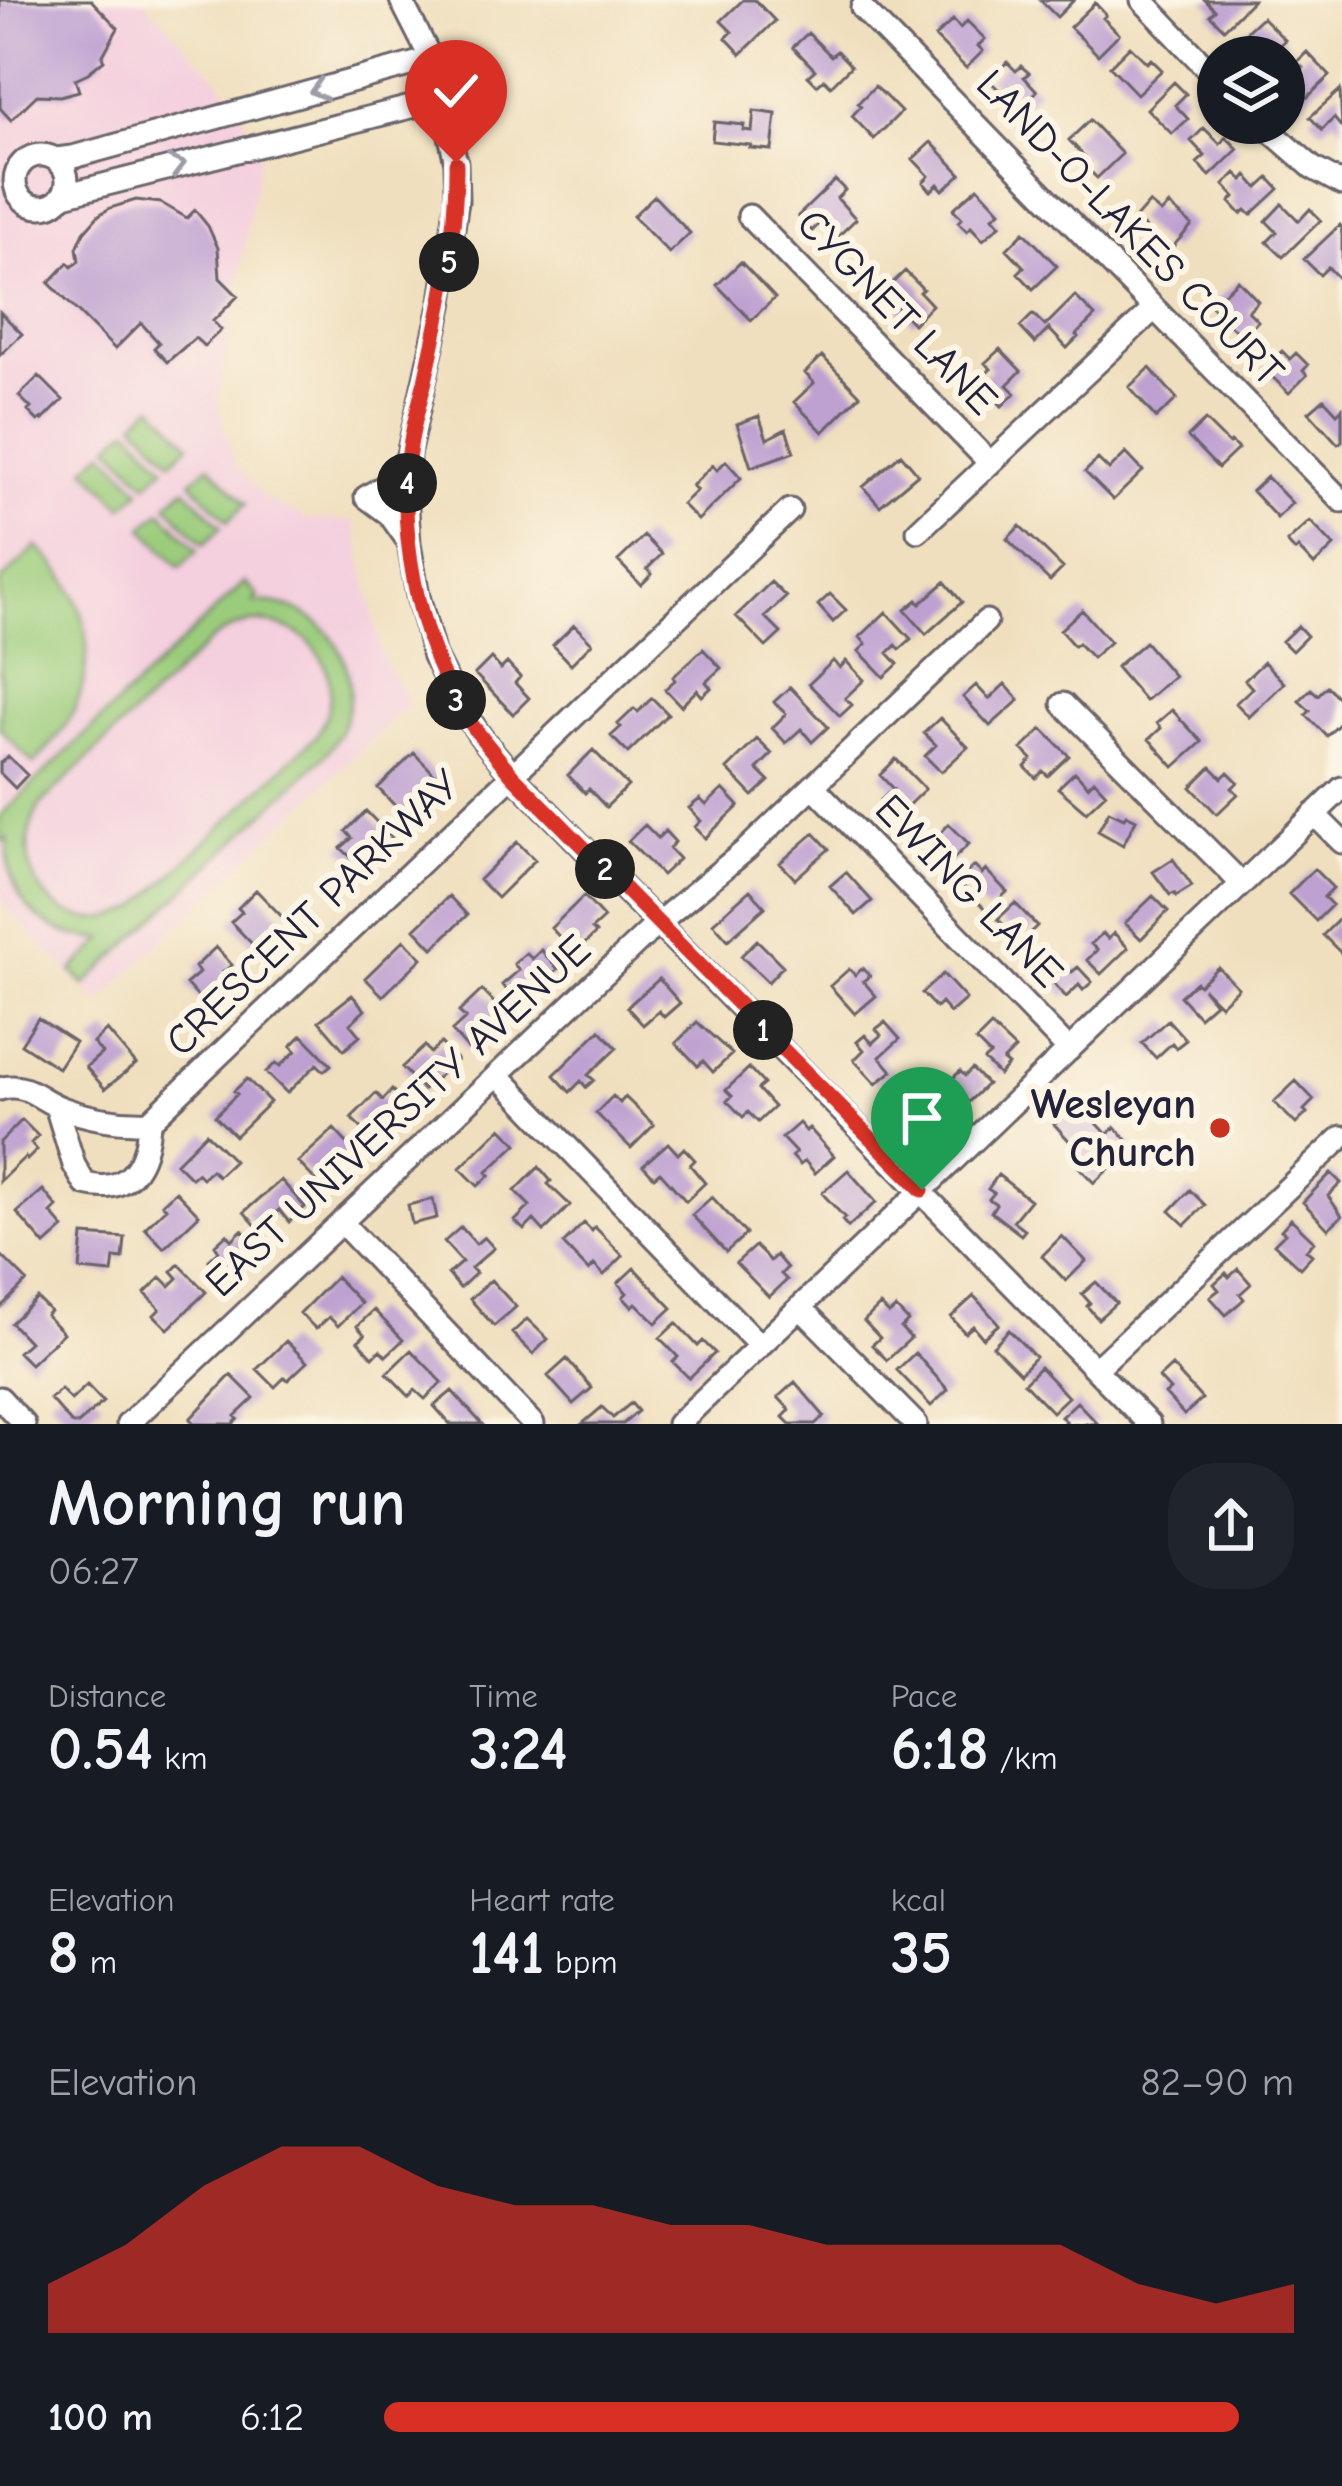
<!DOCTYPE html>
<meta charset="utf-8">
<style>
:root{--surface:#171b24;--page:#20242c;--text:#f1f3f6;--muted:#9ea1a6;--accent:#d93025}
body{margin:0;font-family:"Comic Neue",sans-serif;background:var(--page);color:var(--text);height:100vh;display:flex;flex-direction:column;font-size:45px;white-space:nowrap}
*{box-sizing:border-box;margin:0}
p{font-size:39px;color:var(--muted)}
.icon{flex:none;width:66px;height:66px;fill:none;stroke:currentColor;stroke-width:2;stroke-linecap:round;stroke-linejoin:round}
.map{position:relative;height:1424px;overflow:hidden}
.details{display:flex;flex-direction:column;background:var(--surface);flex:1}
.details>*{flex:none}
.controls{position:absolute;left:1197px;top:36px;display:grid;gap:24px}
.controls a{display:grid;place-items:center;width:108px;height:108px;border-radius:50%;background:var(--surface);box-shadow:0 3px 9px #0004;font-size:60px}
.pin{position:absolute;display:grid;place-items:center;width:102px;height:102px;color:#fff;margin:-123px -51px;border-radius:50% 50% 50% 0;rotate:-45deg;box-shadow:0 0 12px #0007}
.pin .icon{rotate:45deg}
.km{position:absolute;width:60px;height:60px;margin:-30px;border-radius:50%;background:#222;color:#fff;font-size:33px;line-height:60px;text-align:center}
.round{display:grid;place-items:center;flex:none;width:126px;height:126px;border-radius:48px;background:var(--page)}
.headline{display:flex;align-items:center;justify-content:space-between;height:204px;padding:0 48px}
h1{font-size:66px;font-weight:700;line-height:90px}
.stats{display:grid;grid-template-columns:repeat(3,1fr);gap:18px;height:204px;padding:12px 48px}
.stats div{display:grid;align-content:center}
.stats b{font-size:60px;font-weight:700}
.stats small{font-size:33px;font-weight:400}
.stats p{font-size:33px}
.chart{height:336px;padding:24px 48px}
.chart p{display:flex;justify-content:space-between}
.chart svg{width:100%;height:216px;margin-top:12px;fill:var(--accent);opacity:.7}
ul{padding:0 48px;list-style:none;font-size:39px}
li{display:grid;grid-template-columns:192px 144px 1fr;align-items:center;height:90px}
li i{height:30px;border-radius:15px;background:var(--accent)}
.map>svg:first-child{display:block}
.built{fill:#f4cfde}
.green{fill:#9bcc7c;stroke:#5e775c;stroke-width:3;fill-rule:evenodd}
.building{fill:#bea0d1}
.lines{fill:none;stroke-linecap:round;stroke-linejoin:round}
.minor-casing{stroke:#6a6469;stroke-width:27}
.minor{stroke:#fff;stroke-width:21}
.oneway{stroke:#9c9ca7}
.route-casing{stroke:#fff;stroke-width:24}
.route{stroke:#d93025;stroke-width:15}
.poi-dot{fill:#c8321e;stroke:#fcf5e5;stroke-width:4.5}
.labels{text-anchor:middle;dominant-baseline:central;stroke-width:12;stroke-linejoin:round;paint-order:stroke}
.street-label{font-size:42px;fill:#22223b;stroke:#fcf5e5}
.poi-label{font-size:42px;font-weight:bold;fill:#22223b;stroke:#fcf5e5;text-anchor:end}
</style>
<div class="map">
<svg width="1342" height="1424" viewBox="0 0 1342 1424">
<rect width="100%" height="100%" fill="#fcf5e5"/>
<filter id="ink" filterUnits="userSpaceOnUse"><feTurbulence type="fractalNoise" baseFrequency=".00833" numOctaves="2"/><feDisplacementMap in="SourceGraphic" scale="24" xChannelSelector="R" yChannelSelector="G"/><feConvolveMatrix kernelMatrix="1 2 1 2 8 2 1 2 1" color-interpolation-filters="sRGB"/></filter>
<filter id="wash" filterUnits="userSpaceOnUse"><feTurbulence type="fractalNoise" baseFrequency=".004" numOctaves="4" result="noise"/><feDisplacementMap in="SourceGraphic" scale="48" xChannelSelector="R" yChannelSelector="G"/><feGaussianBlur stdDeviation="2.7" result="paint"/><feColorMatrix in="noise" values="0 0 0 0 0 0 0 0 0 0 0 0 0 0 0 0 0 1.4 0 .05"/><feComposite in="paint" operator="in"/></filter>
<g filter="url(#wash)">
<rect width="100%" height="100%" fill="#f0dfbe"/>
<path class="built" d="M0 0H143L239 102 260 158 217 403 234 463 266 500 309 520 354 521 382 656 409 703 98 1003 0 901Z"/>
<path class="green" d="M153 405 190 444 172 461 135 422Z
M129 428 165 467 147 484 110 445Z
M104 451 141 490 123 507 86 468Z
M209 465 246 504 228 521 191 482Z
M185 488 222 527 204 544 167 505Z
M161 511 198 550 180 567 143 528Z
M37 546C85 590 101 648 74 710 65 730 48 748 34 764L0 729V582Z
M245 582 258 596 253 602C341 601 380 694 322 758L85 985 72 971 104 939C44 938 4 900 7 838L0 841V816ZM250 622C315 619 352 680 316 736L138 907C67 948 0 875 40 805L210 641 229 629Z"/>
<g id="blocks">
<path class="building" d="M0 0H91L118 28 102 57 104 60 88 73 75 79 79 91 60 96 37 95 11 120 0 108Z
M743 0H755L775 21 741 54 726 38 732 32 721 21Z
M1040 0H1074L1057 17Z
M1205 0H1253L1224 29 1210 15 1215 10Z
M1095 3 1106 15 1103 18 1119 34 1098 55 1070 27Z
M1262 17 1285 40 1267 57H1255L1251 53 1258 46 1245 33Z
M953 20 960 28 967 21 985 39 978 46 983 51 966 68 935 37Z
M808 33 831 56 837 51 851 66 831 86 824 79 817 85 808 76 815 70 793 47Z
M1130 46 1147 63 1151 59 1162 70 1137 94 1110 66Z
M1307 52 1330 76 1297 107 1285 95 1298 82 1293 77 1303 68 1297 62Z
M1007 62 1016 71 1021 66 1029 73 1024 77 1037 91 1022 107 1011 96 1008 99 989 80Z
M1174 82 1186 94 1175 105 1188 119 1172 134 1147 109Z
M875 86 901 112 874 139 852 116 861 106 858 103Z
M1340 90 1342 128 1334 118 1322 130 1310 117Z
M754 111 776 114 772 150 750 148 751 145 712 141 714 122 744 125 743 130 752 131Z
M1090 120 1122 154 1097 178 1085 166 1090 162 1069 140Z
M1204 128 1220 144 1226 137 1238 149 1210 176 1197 163 1205 156 1191 141Z
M931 142 961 174 943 190 938 184 931 191 923 182 929 176 913 159Z
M1236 173 1243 180 1247 175 1258 188 1269 178 1279 189 1251 215 1246 210 1241 214 1230 202 1235 197 1224 185Z
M835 180 845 190 837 198 856 219 834 240 819 224 812 231 798 216Z
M978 187 1000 211 993 217 1000 225 983 240 971 227 967 231 958 222 962 218 953 209Z
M654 196 690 233 669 253 633 216Z
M136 200 161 203 187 218 195 210 208 226 218 248 220 278 238 296 213 321 221 330 204 346 195 338 167 362 154 348 159 343 141 323 115 349 49 283 68 263 72 267 79 261 77 248 84 232 99 215 110 208Z
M1149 203 1161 213 1169 205 1192 225 1170 250 1135 219Z
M1282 204 1299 221 1310 209 1321 220 1283 257 1267 242 1277 232 1266 221Z
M1340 225 1342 228V282L1328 267 1320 275 1304 259Z
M1024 232 1057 266 1033 289 1018 273 1024 267 1007 249Z
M741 262 775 298 751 320 717 285Z
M905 271 923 289 920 292 932 305 913 324 895 304 890 309 878 297Z
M1238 280 1258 301 1248 311 1258 321 1242 337 1211 306Z
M1075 296 1095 316 1076 335 1078 337 1067 348 1049 329 1035 343 1020 327 1033 314 1045 326Z
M0 312 22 334 0 355Z
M1000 349 1021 371 1007 385 1015 393 1002 406 978 381 991 369 985 363Z
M1282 351 1290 359 1296 353 1308 365 1303 371 1307 375 1289 393 1264 369Z
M822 356 860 395 823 432 794 402 814 383 805 373Z
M1150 368 1177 399 1156 418 1129 387Z
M39 376 63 400 43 420 42 418 38 421 28 411 31 408 19 396Z
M1324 399 1337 413 1342 408V441L1338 444 1309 412Z
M759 416 767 439 786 429 794 452 751 467 737 424Z
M1205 420 1229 444 1231 442 1238 449 1218 468 1188 437Z
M1126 453 1143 471 1113 500 1085 472 1098 459 1109 470Z
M901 454 918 474 880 506 863 487Z
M726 461 741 478 698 520 682 504 697 490 692 486 713 465 717 470Z
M1267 477 1292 503 1277 518 1252 491Z
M1310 521 1334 546 1314 565 1298 548 1295 551 1287 542Z
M1020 526 1063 568 1050 581 1007 539Z
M644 536 662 554 647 569 652 574 641 585 618 561Z
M771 582 786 597 765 617 781 633 766 647 736 616Z
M945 582 962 602 926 634 905 610 917 600 920 604Z
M830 594 846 610 833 622 818 605Z
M1082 610 1110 642 1092 658 1078 643 1074 646 1060 630Z
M886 612 911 639 900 649 896 645 888 653 898 664 884 677 859 651 866 644 860 637Z
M574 625 592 643 571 664 553 645Z
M1298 626 1307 636 1292 651 1282 641Z
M1145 642 1174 676 1145 701 1116 667Z
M703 649 721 668 706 682 711 688 702 696 697 690 681 706 665 689 675 680 673 677Z
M491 658 501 669 507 663 520 677 515 683 529 698 513 714 475 674Z
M833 661 840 668 846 661 864 680 845 698 852 705 840 716 809 684Z
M1264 662 1284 683 1249 717 1236 703 1252 688 1245 680Z
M1005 684 1019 700 990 726 963 697 976 685 989 699Z
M1327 686 1342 701V721L1327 736 1306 715 1310 711 1299 701 1311 689 1318 695Z
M790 687 828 727 812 742 801 729 786 743 772 728 786 714 774 702Z
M652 698 668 714 628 753 611 736 621 727 618 724 634 709 638 712Z
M1172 710 1202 742 1174 767 1149 739 1161 728 1157 723Z
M940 718 968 747 941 772 925 756 936 745 924 733Z
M1042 729 1069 756 1048 776 1043 771 1036 778 1025 767 1032 759 1022 749Z
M757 739 772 754 757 769 769 781 753 796 727 769Z
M593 750 628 786 606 807 589 789 585 793 568 775Z
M414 753 444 784 424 804 420 799 404 815 378 788Z
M8 756 27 775 15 788 0 773V763Z
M896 759 925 789 897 816 881 800 893 789 880 775Z
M1211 767 1222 778 1228 772 1238 782 1232 788 1238 794 1217 814 1191 787Z
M1075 772 1088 786 1094 780 1106 793 1086 812 1058 788Z
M723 789 739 806 705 838 695 827 701 821 689 808 700 799 706 805Z
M366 811 392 838 378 853 373 847 357 863 341 848 352 838 346 831Z
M1109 811 1124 818 1126 815 1136 820 1123 845 1098 831Z
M949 824 969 844 946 866 927 847Z
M645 825 658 838 665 831 675 842 669 848 679 859 662 875 628 841Z
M814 833 829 849 795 879 780 863Z
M517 842 535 860 497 898 479 880Z
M1173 859 1192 886 1176 896 1174 893 1170 895 1153 872Z
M974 866 982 874 986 870 1007 892 987 911 958 881Z
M1314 869 1333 888 1324 897 1332 905 1316 921 1289 894Z
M846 872 872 901 856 915 830 886Z
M256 890 292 927 278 939 271 932 255 947 231 922 242 912 238 908Z
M750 890 765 907 728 940 713 923Z
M449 896 467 915 433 948 415 929Z
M584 896 604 918 592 929 596 933 575 953 551 928Z
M1153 896 1168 911 1141 939 1125 923Z
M1015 903 1037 926 1020 942 998 919Z
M1342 916V954L1323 935Z
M1103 933 1108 939 1114 933 1128 948 1101 974 1087 960 1097 950 1091 944Z
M404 940 422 958 383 996 365 978Z
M757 940 783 966 768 982 741 956Z
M216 947 232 965 223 972 234 983 207 1007 186 984 199 973 195 967Z
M541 950 558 969 519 1004 502 985 519 970 514 964 526 953 532 959Z
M1059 958 1072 972 1078 967 1092 982 1083 990 1079 985 1066 997 1044 972Z
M1218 967 1238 988 1220 1005 1203 988 1215 1003 1199 1017 1180 996 1196 982 1199 985Z
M863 968 870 976 863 981 876 996 855 1014 830 986 849 969 855 975Z
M943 974 966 999 950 1013 941 1003 936 1008 922 993Z
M659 979 680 1003 664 1017 659 1011 643 1025 627 1007Z
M482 990 506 1015 469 1050 452 1031 466 1018 459 1012Z
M352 995 365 1010 350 1024 360 1036 344 1050 319 1021Z
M38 1018 75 1042 58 1068 21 1044Z
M1168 1020 1186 1040 1176 1048 1172 1043 1156 1058 1142 1043Z
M697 1022 732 1054 713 1072 703 1061 698 1066 676 1043Z
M885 1022 900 1039 880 1057 892 1071 876 1084 854 1060 864 1050 857 1042 865 1035 872 1043 881 1035 876 1029Z
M991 1026 1015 1049 1003 1061 1008 1065 999 1075 984 1060 990 1055 976 1041Z
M107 1030 136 1064 105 1089 86 1067 102 1053 93 1043Z
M600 1030 617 1048 588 1075 594 1080 586 1087 581 1081 570 1092 554 1075Z
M302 1035 331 1065 324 1071 317 1064 287 1093 266 1072 276 1063 280 1066 296 1051 291 1046Z
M441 1043 457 1060 423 1090 402 1067 425 1046 430 1053Z
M749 1068 764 1084 758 1089 774 1107 758 1122 748 1112 743 1117 727 1101 732 1096 726 1090Z
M972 1069 987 1084 958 1112 943 1096 953 1086 949 1082 960 1071 965 1076Z
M247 1079 270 1102 235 1136 215 1116 237 1094 234 1091Z
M1296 1081 1314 1100 1304 1110 1307 1113 1296 1124 1274 1102Z
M901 1087 925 1113 909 1126 886 1101Z
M392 1090 409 1106 375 1141 351 1118 376 1093 383 1100Z
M613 1096 620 1103 625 1097 654 1125 631 1148 596 1113Z
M1078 1103 1107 1134 1115 1127 1133 1146 1094 1183 1076 1164 1084 1157 1054 1124Z
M22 1120 38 1136 31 1143 37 1150 27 1160 25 1157 0 1181V1142Z
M799 1123 806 1131 809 1128 834 1156 815 1173 805 1161 800 1165 792 1156 796 1153 782 1138Z
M501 1128 517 1144 487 1172 490 1175 478 1186 460 1168Z
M334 1129 356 1153 333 1174 336 1178 324 1189 298 1162Z
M206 1133 234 1161 218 1176 211 1170 202 1178 197 1173 191 1178 176 1163Z
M668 1143 678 1154 684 1148 695 1160 690 1165 705 1183 686 1201 660 1172 654 1177 643 1165Z
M539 1167 551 1181 548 1184 570 1205 544 1231 534 1220 524 1230 515 1221 530 1206 515 1191Z
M848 1170 876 1202 848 1227 842 1220 845 1218 822 1193Z
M1331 1173 1341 1183 1328 1196 1342 1216 1328 1229 1303 1202Z
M998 1175 1030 1200 1013 1221 1025 1230 1021 1235 991 1212 996 1204 989 1199 994 1193 988 1189Z
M281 1180 305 1207 289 1222 279 1210 258 1228 244 1212Z
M43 1190 57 1207 51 1213 64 1228 45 1245 17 1213Z
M1190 1190 1205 1205 1185 1225 1170 1211Z
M176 1191 199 1215 164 1248 145 1228 166 1208 162 1204Z
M712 1197 746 1234 726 1252 692 1215Z
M433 1199 437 1218 412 1224 408 1205Z
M1291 1219 1314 1241 1306 1250 1312 1255 1300 1268 1274 1244 1285 1233 1281 1230Z
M584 1223 592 1231 595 1227 623 1256 604 1275 594 1265 589 1271 563 1244Z
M461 1227 476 1244 484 1237 494 1248 471 1268 476 1273 460 1288 448 1274 462 1262 444 1242Z
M242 1230 259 1249 226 1278 209 1260 219 1251 215 1245 227 1234 232 1240Z
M83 1235 125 1238 123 1259 114 1258 112 1273 80 1270Z
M1062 1236 1086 1261 1066 1281 1042 1256Z
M755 1246 770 1261 776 1255 787 1268 781 1274 787 1280 769 1297 736 1263Z
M0 1254 27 1281 0 1308Z
M179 1264 206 1292 168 1329 154 1315 160 1309 145 1293 161 1277 170 1286 178 1278 172 1271Z
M634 1268 672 1308 656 1323 636 1303 632 1307 623 1297 627 1293 618 1283Z
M1238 1269 1251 1284 1240 1294 1244 1299 1226 1315 1210 1297 1219 1290 1214 1284 1226 1273 1229 1277Z
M336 1277 361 1303 338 1326 329 1317 316 1329 300 1313Z
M491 1280 516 1307 494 1326 470 1299Z
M1096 1282 1116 1303 1098 1319 1087 1306 1090 1303 1082 1294Z
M974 1296 999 1324 983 1338 973 1326 965 1333 951 1317Z
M37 1298 50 1311 46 1315 63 1333 30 1364 18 1352 29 1342 11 1323Z
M880 1305 889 1314 896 1308 908 1321 901 1328 911 1338 887 1360 872 1345 880 1338 864 1321Z
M374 1310 403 1340 386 1356 380 1350 373 1357 358 1341 365 1335 357 1326Z
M527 1319 548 1339 533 1354 512 1333Z
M676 1323 698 1346 703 1341 715 1353 689 1378 673 1362 678 1357 660 1338Z
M1009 1330 1035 1357 1020 1373 993 1346Z
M286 1341 307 1362 288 1380 285 1377 275 1387 257 1369Z
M411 1350 442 1382 425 1399 415 1390 409 1396 387 1373Z
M915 1353 948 1390 931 1406 897 1370Z
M567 1359 592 1388 573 1404 548 1376Z
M1172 1366 1202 1399 1184 1415 1165 1394 1170 1390 1159 1378Z
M1040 1367 1068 1397 1052 1412 1024 1383Z
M231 1375 254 1398 235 1416 238 1419 233 1424H195L190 1419Z
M795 1382 824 1416 815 1424H790L783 1417 790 1410 778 1397Z
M87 1385 103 1402 78 1424H72L50 1399 61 1389 71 1400Z
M452 1391 482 1424H450L434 1406Z
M1077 1402 1098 1424H1062L1066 1421 1061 1417Z
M631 1403 638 1411 623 1424H582L602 1407 613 1418Z"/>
</g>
</g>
<g filter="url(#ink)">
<use href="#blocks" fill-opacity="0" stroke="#6a6469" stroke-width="3"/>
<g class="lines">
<g class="minor-casing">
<path id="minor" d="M401 0 431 59 442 99 456 163 457 201 442 301 408 455 407 511 409 544 418 596 434 656 456 700 481 737 513 776 1149 1424
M1142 0 1218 80
M862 8 1342 501
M1261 123 1313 168 1342 184
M15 181a26 26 0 1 1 52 0a26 26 0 1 1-52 0Z
M56 159 73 157 431 59
M64 195 442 99
M749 216 990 463
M405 461 396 479 366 497 389 514 406 538
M918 531 1153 310
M1063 704 1242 884
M813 786 1069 1050
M1314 814 1342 842
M498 1075 760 1346
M0 1089C27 1081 39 1100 62 1108 91 1119 118 1123 149 1122L790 510
M56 1106 74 1165 85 1184C130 1196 147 1163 149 1122
M343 1224 533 1424
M800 1307 916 1424
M1096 1369 1342 1137
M0 1398 24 1424
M128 1424 658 923 747 849 986 621
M678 1424 1342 788"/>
</g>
<use href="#minor" class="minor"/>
</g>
<defs><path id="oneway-chevron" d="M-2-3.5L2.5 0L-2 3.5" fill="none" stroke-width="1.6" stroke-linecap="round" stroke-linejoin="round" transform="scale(3)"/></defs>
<g class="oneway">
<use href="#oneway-chevron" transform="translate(318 90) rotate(165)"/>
<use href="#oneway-chevron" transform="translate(177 165) rotate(-14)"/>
</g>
</g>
<g class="lines" filter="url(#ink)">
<g class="route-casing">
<path id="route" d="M456 163C457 237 441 309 425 381 419 405 412 429 409 453 398 529 418 636 457 702 473 729 493 752 513 776L922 1190"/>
</g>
<use href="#route" class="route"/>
</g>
<circle class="poi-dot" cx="1220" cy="1128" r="12"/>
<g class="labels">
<g class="street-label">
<text transform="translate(1130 228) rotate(46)">LAND-O-LAKES COURT</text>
<text transform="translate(897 312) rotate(46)">CYGNET LANE</text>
<text transform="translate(969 891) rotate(46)">EWING LANE</text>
<text transform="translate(313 913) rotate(-44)">CRESCENT PARKWAY</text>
<text transform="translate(398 1116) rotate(-43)">EAST UNIVERSITY AVENUE</text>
</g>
<g class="poi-label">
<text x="1196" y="1104">Wesleyan<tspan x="1196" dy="48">Church</tspan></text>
</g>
</g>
</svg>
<div class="controls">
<a><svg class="icon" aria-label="layers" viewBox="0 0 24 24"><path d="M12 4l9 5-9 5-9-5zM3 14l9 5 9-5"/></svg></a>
</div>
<div class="pin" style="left:922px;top:1190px;background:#1e9e55"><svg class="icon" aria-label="arrive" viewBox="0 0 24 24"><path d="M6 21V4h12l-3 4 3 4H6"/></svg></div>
<div class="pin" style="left:456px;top:163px;background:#d93025"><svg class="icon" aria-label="check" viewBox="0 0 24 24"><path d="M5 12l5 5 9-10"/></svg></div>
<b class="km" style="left:763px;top:1030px">1</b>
<b class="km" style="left:605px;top:869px">2</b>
<b class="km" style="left:456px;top:700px">3</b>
<b class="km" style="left:407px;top:483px">4</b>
<b class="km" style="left:449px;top:262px">5</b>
</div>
<section class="details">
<div class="headline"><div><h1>Morning run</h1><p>06:27</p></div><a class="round"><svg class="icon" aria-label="share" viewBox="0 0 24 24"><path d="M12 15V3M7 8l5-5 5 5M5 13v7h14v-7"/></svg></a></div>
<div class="stats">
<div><p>Distance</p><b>0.54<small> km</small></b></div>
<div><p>Time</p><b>3:24</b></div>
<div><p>Pace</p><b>6:18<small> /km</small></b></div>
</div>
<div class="stats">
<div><p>Elevation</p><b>8<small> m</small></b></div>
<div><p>Heart rate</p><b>141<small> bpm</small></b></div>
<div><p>kcal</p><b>35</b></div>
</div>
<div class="chart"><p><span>Elevation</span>82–90 m</p>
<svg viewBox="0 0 160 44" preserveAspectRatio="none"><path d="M0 44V34L10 26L20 14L30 6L40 6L50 14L60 18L70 18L80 22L90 22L100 26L110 26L120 26L130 26L140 34L150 38L160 34V44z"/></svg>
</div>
<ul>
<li><b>100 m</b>6:12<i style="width:94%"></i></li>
</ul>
</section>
